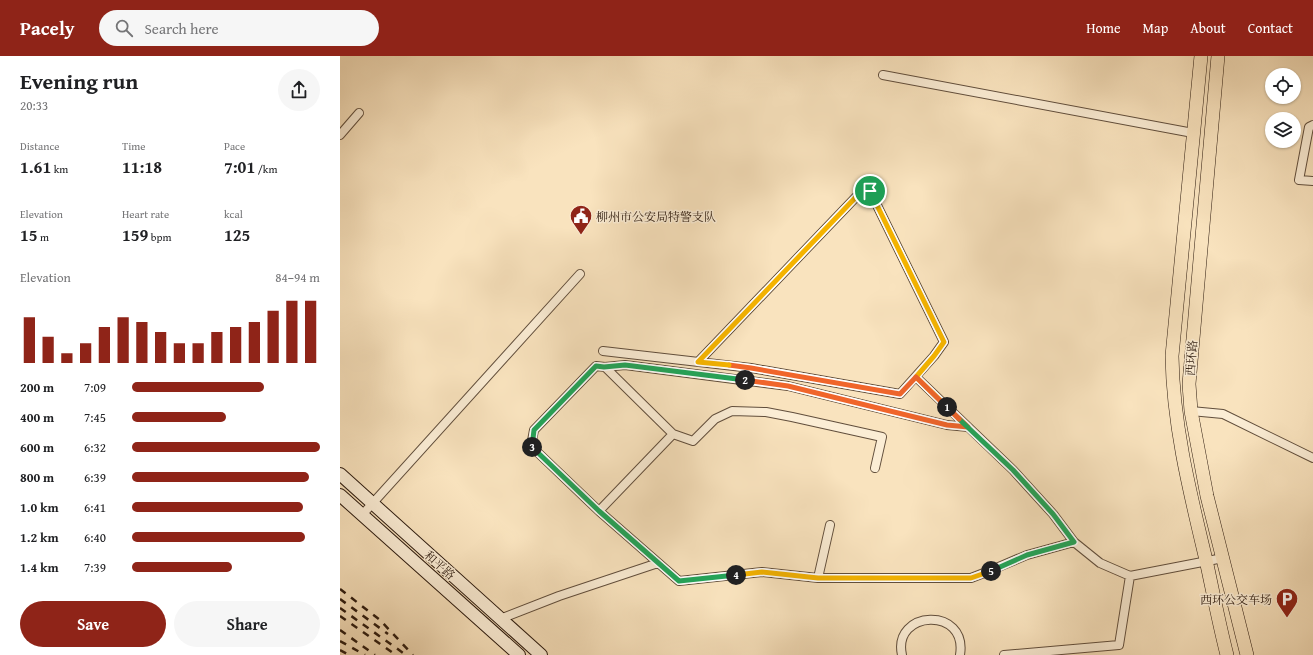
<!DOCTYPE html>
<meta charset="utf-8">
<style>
:root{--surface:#fff;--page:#f6f6f6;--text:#202124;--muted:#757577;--accent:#8f2418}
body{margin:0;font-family:"Gentium Book Plus","Noto Serif SC",serif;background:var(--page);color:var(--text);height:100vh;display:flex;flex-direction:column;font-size:15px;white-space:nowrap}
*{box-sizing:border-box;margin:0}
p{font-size:13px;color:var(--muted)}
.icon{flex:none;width:22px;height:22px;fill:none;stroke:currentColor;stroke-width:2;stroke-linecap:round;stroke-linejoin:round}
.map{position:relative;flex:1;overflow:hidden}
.side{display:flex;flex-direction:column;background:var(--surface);width:340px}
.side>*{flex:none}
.controls{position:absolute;left:925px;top:12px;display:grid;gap:8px}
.controls a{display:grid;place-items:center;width:36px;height:36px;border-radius:50%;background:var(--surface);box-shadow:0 1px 3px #0004;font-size:20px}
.pin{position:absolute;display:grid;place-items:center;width:34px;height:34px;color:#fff;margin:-17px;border:2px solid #fff;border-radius:50%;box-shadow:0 1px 4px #0007}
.km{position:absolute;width:20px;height:20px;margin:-10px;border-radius:50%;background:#222;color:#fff;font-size:11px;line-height:20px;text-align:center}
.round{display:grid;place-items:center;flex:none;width:42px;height:42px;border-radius:21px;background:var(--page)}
.summary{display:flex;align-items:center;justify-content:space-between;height:68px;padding:0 20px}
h1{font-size:22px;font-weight:600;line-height:30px}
.metrics{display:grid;grid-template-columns:repeat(3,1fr);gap:6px;height:68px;padding:4px 20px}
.metrics div{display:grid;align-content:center}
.metrics b{font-size:17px;font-weight:600}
.metrics small{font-size:11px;font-weight:400}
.metrics p{font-size:11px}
.chart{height:112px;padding:8px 20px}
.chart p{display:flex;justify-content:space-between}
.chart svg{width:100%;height:72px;margin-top:4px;stroke:var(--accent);stroke-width:6}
.action{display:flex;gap:8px;margin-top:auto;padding:8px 20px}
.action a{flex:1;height:46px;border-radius:24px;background:var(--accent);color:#fff;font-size:16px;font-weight:600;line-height:46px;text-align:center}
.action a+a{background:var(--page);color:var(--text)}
ul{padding:0 20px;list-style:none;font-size:13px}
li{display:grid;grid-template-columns:64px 48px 1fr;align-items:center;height:30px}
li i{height:10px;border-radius:5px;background:var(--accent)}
header{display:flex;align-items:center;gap:24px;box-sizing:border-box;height:56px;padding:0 20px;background:var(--accent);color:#fff}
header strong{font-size:19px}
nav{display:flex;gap:22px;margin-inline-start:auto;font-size:14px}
.search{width:280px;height:36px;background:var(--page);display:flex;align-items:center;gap:10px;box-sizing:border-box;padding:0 14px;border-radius:22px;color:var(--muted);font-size:15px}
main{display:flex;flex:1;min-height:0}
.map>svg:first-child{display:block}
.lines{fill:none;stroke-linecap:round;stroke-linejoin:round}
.street-casing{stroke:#614e3c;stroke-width:10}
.secondary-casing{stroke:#2e1c10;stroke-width:14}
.primary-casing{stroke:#2e1c10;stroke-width:14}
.street{stroke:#fbedd5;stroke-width:8}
.secondary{stroke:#fbedd5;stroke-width:12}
.primary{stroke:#f9e3be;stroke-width:13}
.rail{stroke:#2e1c10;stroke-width:2.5;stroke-dasharray:7 7;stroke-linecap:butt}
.split-1-casing{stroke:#fff;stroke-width:8}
.split-2-casing{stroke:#fff;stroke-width:8}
.split-3-casing{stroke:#fff;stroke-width:8}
.split-4-casing{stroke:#fff;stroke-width:8}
.split-5-casing{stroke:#fff;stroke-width:8}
.split-6-casing{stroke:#fff;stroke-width:8}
.split-7-casing{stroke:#fff;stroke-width:8}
.split-8-casing{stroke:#fff;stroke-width:8}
.split-1{stroke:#f5b400;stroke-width:5}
.split-2{stroke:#f0652b;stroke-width:5}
.split-3{stroke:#22a559;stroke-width:5}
.split-4{stroke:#22a559;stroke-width:5}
.split-5{stroke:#f5b400;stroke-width:5}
.split-6{stroke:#22a559;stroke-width:5}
.split-7{stroke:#f0652b;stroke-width:5}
.split-8{stroke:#f5b400;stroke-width:5}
.labels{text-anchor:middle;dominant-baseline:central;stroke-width:3;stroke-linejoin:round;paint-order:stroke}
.poi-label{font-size:12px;fill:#2e1c10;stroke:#fbedd5;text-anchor:start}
.street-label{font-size:12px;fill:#2e1c10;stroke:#fbedd5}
</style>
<header>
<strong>Pacely</strong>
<div class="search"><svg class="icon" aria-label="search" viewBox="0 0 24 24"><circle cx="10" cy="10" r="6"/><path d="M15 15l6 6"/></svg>Search here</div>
<nav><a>Home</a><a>Map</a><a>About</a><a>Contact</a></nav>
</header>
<main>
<section class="side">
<div class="summary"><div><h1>Evening run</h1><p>20:33</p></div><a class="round"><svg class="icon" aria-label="share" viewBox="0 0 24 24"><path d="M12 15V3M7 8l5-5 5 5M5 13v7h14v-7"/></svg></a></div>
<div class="metrics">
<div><p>Distance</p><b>1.61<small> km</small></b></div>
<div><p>Time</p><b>11:18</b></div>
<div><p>Pace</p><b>7:01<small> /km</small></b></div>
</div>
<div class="metrics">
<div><p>Elevation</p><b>15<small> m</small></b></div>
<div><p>Heart rate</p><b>159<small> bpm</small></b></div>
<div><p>kcal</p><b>125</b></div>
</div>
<div class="chart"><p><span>Elevation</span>84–94 m</p>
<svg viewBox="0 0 160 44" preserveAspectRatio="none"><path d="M5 44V16M15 44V28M25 44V38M35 44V32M45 44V22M55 44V16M65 44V19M75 44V25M85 44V32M95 44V32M105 44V25M115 44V22M125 44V19M135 44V12M145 44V6M155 44V6"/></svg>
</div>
<ul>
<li><b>200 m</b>7:09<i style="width:70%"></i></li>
<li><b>400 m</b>7:45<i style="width:50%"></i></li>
<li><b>600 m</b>6:32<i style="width:100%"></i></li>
<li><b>800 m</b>6:39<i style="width:94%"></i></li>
<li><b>1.0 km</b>6:41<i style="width:91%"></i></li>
<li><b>1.2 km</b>6:40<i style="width:92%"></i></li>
<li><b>1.4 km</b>7:39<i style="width:53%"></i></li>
</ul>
<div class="action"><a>Save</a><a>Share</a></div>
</section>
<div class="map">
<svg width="973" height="599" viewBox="0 0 973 599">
<rect width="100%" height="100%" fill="#f9e3be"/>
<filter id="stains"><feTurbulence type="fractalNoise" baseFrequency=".005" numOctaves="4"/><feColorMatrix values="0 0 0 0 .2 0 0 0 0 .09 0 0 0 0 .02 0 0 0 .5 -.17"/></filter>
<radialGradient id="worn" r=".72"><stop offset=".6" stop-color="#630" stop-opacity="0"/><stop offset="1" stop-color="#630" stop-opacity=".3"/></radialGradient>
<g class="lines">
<g class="street-casing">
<path id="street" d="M543 19 853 77
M973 69 969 71 959 124 973 125
M0 79 19 57
M263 295 411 312 560 338 594 300 604 286 530 135 516 141 358 306
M265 311 333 378 353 385 375 363 392 355 426 356 452 361 542 381 535 412
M576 321 673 414 713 458 734 486 760 507 790 520 883 502
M851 355 883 358 973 402
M628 371 607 369 448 330 285 309 265 311 256 310 194 374 191 390 259 455 339 525 422 516 478 522H631L649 515 687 499 734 486
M259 455 333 378
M22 459 240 218
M478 522 490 469
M160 563 219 540 318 507
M562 599C552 554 628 550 620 599
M664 599 779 589 790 520"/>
</g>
<g class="secondary-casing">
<path id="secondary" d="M0 418 201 599
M0 439 179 599"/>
</g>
<g class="primary-casing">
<path id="primary" d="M861 0 832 300C833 369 850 437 866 504 873 536 879 568 887 599
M878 0 849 328 851 355 867 440 907 599"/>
</g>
<use href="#street" class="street"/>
<use href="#secondary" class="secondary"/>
<use href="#primary" class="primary"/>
<path class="rail" d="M0 533 40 564 73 599
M0 543 48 578
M0 552 66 599
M0 560 56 599
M0 574 35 599
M0 585 25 599
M0 594 9 599"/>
</g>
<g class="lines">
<g class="split-1-casing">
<path id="split-1" d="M530 135 604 286 594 300 576 321 607 351"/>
</g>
<g class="split-2-casing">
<path id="split-2" d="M405 324 448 330 607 369 628 371 607 351"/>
</g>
<g class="split-3-casing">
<path id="split-3" d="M192 391 194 374 256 310 264 311 285 309 405 324"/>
</g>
<g class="split-4-casing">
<path id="split-4" d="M192 391 259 455 339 525 396 519"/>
</g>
<g class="split-5-casing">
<path id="split-5" d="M396 519 422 516 478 522H631L651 515"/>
</g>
<g class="split-6-casing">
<path id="split-6" d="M619 363 673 414 713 458 734 486 687 499 651 515"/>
</g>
<g class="split-7-casing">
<path id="split-7" d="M389 309 411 312 560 338 576 321 619 363"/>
</g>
<g class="split-8-casing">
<path id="split-8" d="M389 309 358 306 516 141 530 135"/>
</g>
<use href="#split-1" class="split-1"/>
<use href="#split-2" class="split-2"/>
<use href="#split-3" class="split-3"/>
<use href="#split-4" class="split-4"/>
<use href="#split-5" class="split-5"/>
<use href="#split-6" class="split-6"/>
<use href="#split-7" class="split-7"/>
<use href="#split-8" class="split-8"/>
</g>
<defs>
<g id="civic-pin" transform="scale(1.15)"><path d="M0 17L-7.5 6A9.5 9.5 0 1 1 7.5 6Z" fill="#8f2418" stroke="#fbedd5"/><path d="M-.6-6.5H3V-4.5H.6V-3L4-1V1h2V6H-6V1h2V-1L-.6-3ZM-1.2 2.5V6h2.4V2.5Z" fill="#fff"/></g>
<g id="parking-pin" transform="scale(1.15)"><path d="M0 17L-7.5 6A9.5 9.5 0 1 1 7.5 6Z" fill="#8f2418" stroke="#fbedd5"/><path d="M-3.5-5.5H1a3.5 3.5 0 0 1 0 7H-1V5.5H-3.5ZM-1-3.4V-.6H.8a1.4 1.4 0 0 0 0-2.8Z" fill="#fff"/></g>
</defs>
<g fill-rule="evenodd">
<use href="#civic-pin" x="241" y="160"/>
<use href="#parking-pin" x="947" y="543"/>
</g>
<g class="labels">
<g class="poi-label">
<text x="256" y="160">柳州市公安局特警支队</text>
<text x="932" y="543" text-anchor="end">西环公交车场</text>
</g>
<g class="street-label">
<text transform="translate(851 302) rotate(-86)">西环路</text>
<text transform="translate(100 509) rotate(42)">和平路</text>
</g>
</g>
<rect width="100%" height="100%" filter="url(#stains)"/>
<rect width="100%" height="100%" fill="url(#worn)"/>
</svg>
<div class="controls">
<a><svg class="icon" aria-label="locate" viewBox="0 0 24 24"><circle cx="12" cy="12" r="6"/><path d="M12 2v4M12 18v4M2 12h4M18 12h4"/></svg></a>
<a><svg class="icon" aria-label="layers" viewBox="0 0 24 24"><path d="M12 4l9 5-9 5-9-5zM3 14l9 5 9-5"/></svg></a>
</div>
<div class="pin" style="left:530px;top:135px;background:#1e9e55"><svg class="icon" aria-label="arrive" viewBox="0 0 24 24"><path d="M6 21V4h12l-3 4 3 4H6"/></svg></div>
<b class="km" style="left:607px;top:351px">1</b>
<b class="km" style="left:405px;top:324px">2</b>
<b class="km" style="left:192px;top:391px">3</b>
<b class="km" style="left:396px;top:519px">4</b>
<b class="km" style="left:651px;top:515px">5</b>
</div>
</main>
